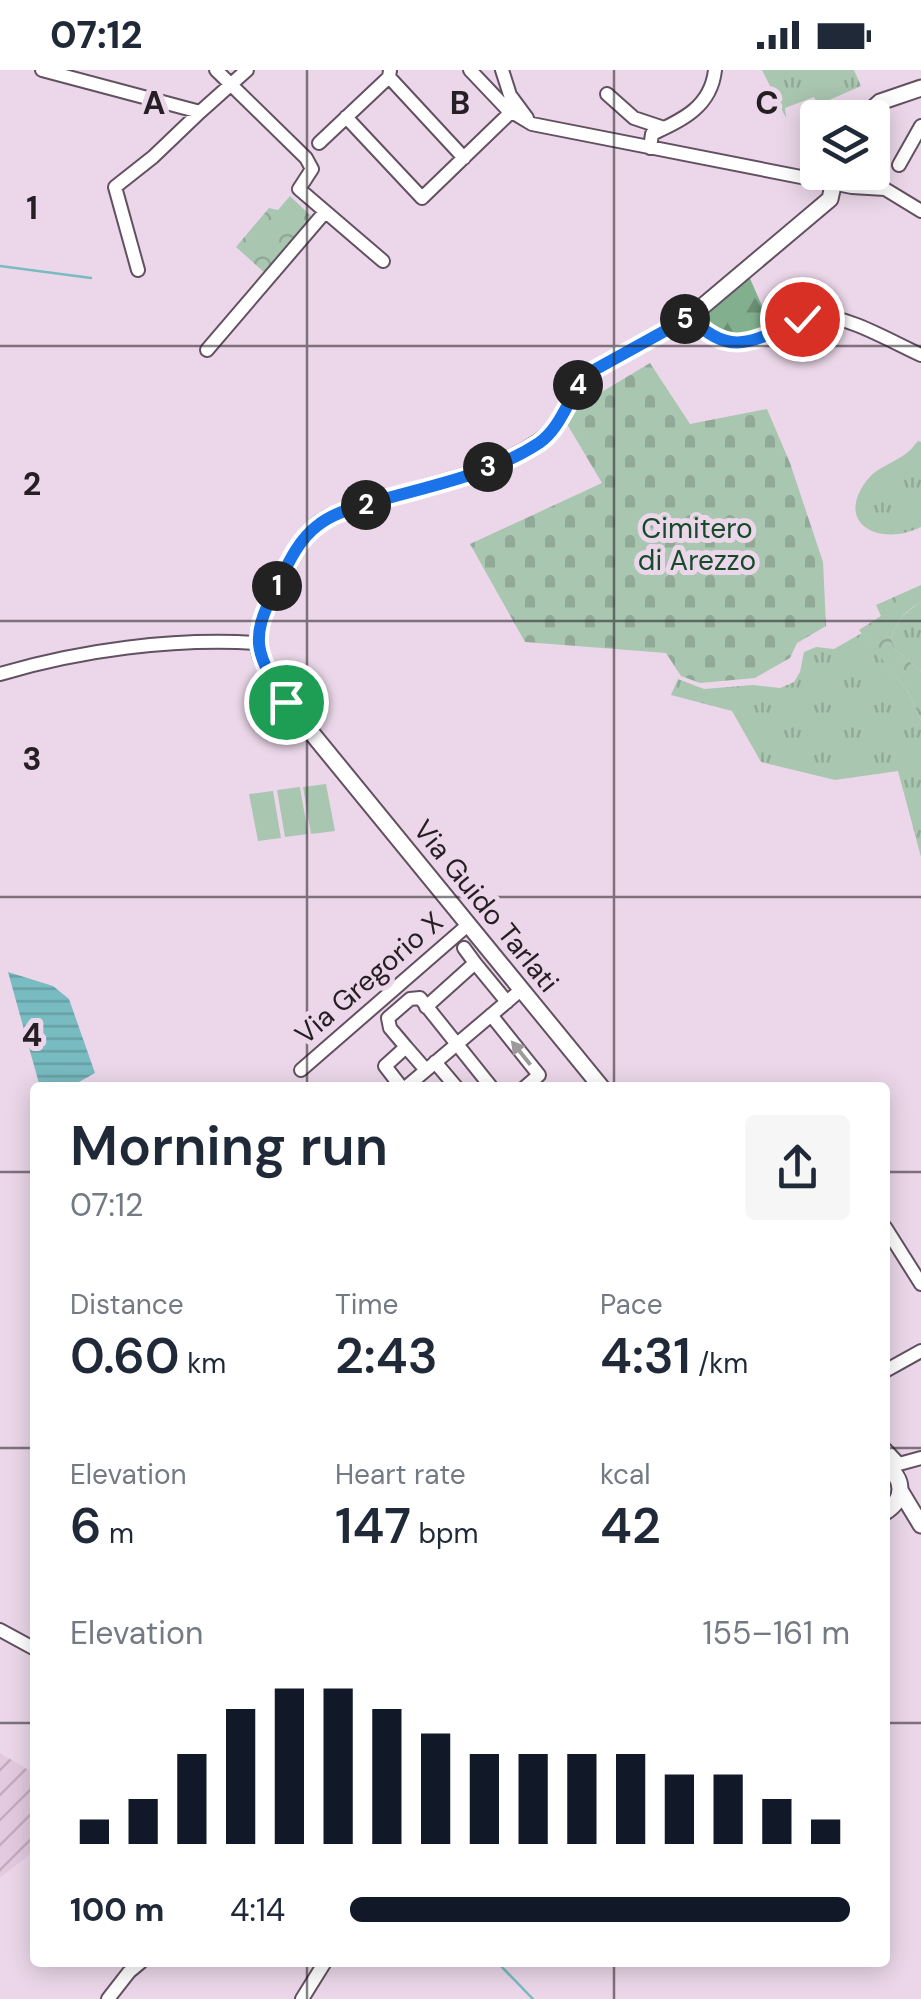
<!DOCTYPE html>
<meta charset="utf-8">
<style>
:root{--surface:#fff;--page:#f6f6f7;--text:#1f2937;--muted:#747a83;--accent:#111827}
body{margin:0;font-family:"DM Sans",sans-serif;background:var(--page);color:var(--text);height:100vh;display:flex;flex-direction:column;font-size:38px;white-space:nowrap}
*{box-sizing:border-box;margin:0}
p{font-size:32px;color:var(--muted)}
.icon{flex:none;width:55px;height:55px;fill:none;stroke:currentColor;stroke-width:2;stroke-linecap:round;stroke-linejoin:round}
.map{position:relative;flex:1;overflow:hidden}
.side{position:absolute;left:30px;top:1012px;width:860px;height:885px;display:flex;flex-direction:column;background:var(--surface);border-radius:10px;box-shadow:0 5px 25px #0003}
.side>*{flex:none}
.controls{position:absolute;left:800px;top:30px;display:grid;gap:20px}
.controls a{display:grid;place-items:center;width:90px;height:90px;border-radius:10px;background:var(--surface);box-shadow:0 5px 25px #0003;font-size:50px}
.pin{position:absolute;display:grid;place-items:center;width:85px;height:85px;color:#fff;margin:-42px;border:5px solid #fff;border-radius:50%;box-shadow:0 2px 10px #0007}
.km{position:absolute;width:50px;height:50px;margin:-25px;border-radius:50%;background:#222;color:#fff;font-size:28px;line-height:50px;text-align:center}
.round{display:grid;place-items:center;flex:none;width:105px;height:105px;border-radius:10px;background:var(--page)}
.summary{display:flex;align-items:center;justify-content:space-between;height:170px;padding:0 40px}
h1{font-size:55px;font-weight:600;line-height:75px}
.metrics{display:grid;grid-template-columns:repeat(3,1fr);gap:15px;height:170px;padding:10px 40px}
.metrics div{display:grid;align-content:center}
.metrics b{font-size:50px;font-weight:600}
.metrics small{font-size:28px;font-weight:400}
.metrics p{font-size:28px}
.chart{height:280px;padding:20px 40px}
.chart p{display:flex;justify-content:space-between}
.chart svg{width:100%;height:180px;margin-top:10px;stroke:var(--accent);stroke-width:6}
ul{padding:0 40px;list-style:none;font-size:32px}
li{display:grid;grid-template-columns:160px 120px 1fr;align-items:center;height:75px}
li i{height:25px;border-radius:12px;background:var(--accent)}
.status{display:flex;justify-content:space-between;align-items:center;height:70px;padding:0 50px;background:var(--surface);direction:ltr}
.status svg{height:28px;fill:currentColor}
.map>svg:first-child{display:block}
.industrial{fill:url(#industrial-furrows)}
.grass{fill:url(#grass-tufts)}
.forest{fill:url(#forest-firs)}
.cemetery{fill:url(#cemetery-stones)}
.park{fill:url(#park-crowns)}
.pitch{fill:#a9c6b0}
.water{fill:url(#water-rules)}
.lines{fill:none;stroke-linecap:round;stroke-linejoin:round}
.stream{stroke:#78bbc1;stroke-width:2.5}
.minor-casing{stroke:#625160;stroke-width:16}
.major-casing{stroke:#625160;stroke-width:19}
.minor{stroke:#fff;stroke-width:12}
.major{stroke:#fff;stroke-width:15}
.oneway{fill:#9d9a9c}
.route-casing{stroke:#fff;stroke-width:20}
.route{stroke:#1a73e8;stroke-width:12}
.grid{fill:none;stroke:#251e24;stroke-width:2.5;stroke-opacity:0.55}
.labels{text-anchor:middle;dominant-baseline:central;stroke-width:10;stroke-linejoin:round;paint-order:stroke}
.park-label{font-size:28px;fill:#154a2a;stroke:#ebd7e9}
.street-label{font-size:28px;fill:#251e24;stroke:#ebd7e9}
.grid-label{font-size:32px;text-anchor:middle;font-weight:bold;fill:#251e24;stroke:#ebd7e9;stroke-width:10;stroke-linejoin:round;paint-order:stroke}
</style>
<div class="status"><b>07:12</b><svg viewBox="0 0 49 12"><path d="M0 12V9h3v3zM5 12V6h3v6zM10 12V3h3v9zM15 12V0h3v12zM26 1h20v11H26zM47 4h2v5h-2z"/></svg></div>
<div class="map">
<svg width="921" height="1929" viewBox="0 0 921 1929">
<defs>
<pattern id="industrial-furrows" width="10" height="10" patternUnits="userSpaceOnUse" patternTransform="scale(2.5)"><rect width="10" height="10" fill="#e3cae0"/><path d="M-1 1l2-2M0 10L10 0M9 11l2-2" fill="none" stroke="#c3adc0"/></pattern>
<pattern id="grass-tufts" width="24" height="20" patternUnits="userSpaceOnUse" patternTransform="scale(2.5)"><rect width="24" height="20" fill="#a9c6b0"/><path d="M3 7l-1-3M5 7V3M7 7l1-3M15 17l-1-3M17 17v-4M19 17l1-3" fill="none" stroke="#91aa97"/></pattern>
<pattern id="forest-firs" width="22" height="20" patternUnits="userSpaceOnUse" patternTransform="scale(2.5)"><rect width="22" height="20" fill="#82b08f"/><path d="M5 1l3.5 6h-7zM16 11l3.5 6h-7z" fill="#6a8f75"/></pattern>
<pattern id="cemetery-stones" width="16" height="16" patternUnits="userSpaceOnUse" patternTransform="scale(2.5)"><rect width="16" height="16" fill="#a9c6b0"/><path d="M2 7V4a2 2 0 0 1 4 0v3zM10 15v-3a2 2 0 0 1 4 0v3z" fill="#91aa97"/></pattern>
<pattern id="park-crowns" width="20" height="18" patternUnits="userSpaceOnUse" patternTransform="scale(2.5)"><rect width="20" height="18" fill="#a9c6b0"/><path d="M2 6a3 3 0 1 1 6 0M12 15a3 3 0 1 1 6 0" fill="none" stroke="#91aa97"/></pattern>
<pattern id="water-rules" width="6" height="5" patternUnits="userSpaceOnUse" patternTransform="scale(2.5)"><rect width="6" height="5" fill="#78bbc1"/><path d="M0 2.5h6" fill="none" stroke="#68a0a6"/></pattern>
</defs>
<rect width="100%" height="100%" fill="#ebd7e9"/>
<path class="industrial" d="M0 1683 35 1704V1780L0 1808Z"/>
<path class="grass" d="M762 0H854L861 16 818 35 814 27 785 38 786 48Z
M918 371 921 372V457C881 477 833 455 867 410 878 396 895 393 908 382 912 379 914 375 918 371Z
M921 532V602L896 580 891 569C895 552 906 541 921 532Z
M862 563 909 623 921 650V787L898 701 835 710 761 692 732 641 671 625 678 609 704 619 753 615 780 618 794 612 800 602 804 582 816 577 834 579Z"/>
<path class="forest" d="M748 204 770 254C742 266 727 273 703 250V244Z"/>
<path class="cemetery" d="M650 293 690 354 767 339 790 393 823 492 826 556 797 573 790 588 755 608 700 613 681 606 666 583 525 572 470 474 602 413 567 354 580 335Z"/>
<path class="park" d="M290 126 313 148 265 203 236 177 269 138 278 140Z
M921 515V532C906 540 895 552 891 569L896 580 921 602V650L909 623 859 560 881 546 876 535Z"/>
<path class="pitch" d="M326 714 335 761 311 764 303 717Z
M300 717 308 764 285 767 277 720Z
M273 721 281 768 258 771 249 724Z"/>
<path class="water" d="M8 902 53 916 69 929 95 1003 70 1017H40Z"/>
<g class="lines">
<path class="stream" d="M0 196 91 208
M497 1892 533 1929"/>
<g class="minor-casing">
<path id="minor" d="M42 0 200 42 247 0
M216 0 306 88 312 99 299 119 383 191
M390 0 389 7 464 88
M470 0 507 39 532 54 852 117 885 119 921 141
M502 0 510 25 527 48
M607 24 634 48 664 58
M346 47 422 128 511 42
M319 73 389 7
M650 78 652 64C682 50 711 37 715 0
M899 95 921 56
M138 200 115 117 153 87 200 42
M690 247C745 305 762 249 818 246 847 245 894 273 921 285
M207 280 325 142
M0 604C81 580 172 568 257 573
M464 878 475 893
M426 937 475 893 507 932
M491 945 539 1005 524 1018
M406 977 390 958 388 948 410 929 420 928 492 1018
M435 992 457 1018
M301 1000 469 854
M402 1018 385 996 406 977 426 1000
M405 1018 522 919
M885 1157 921 1214
M885 1301 921 1281
M885 1379 899 1394 921 1388
M0 1560 35 1579
M108 1929 129 1902 141 1892
M302 1929 325 1892"/>
</g>
<g class="major-casing">
<path id="major" d="M862 48 880 32 921 18
M602 1018 288 634C255 583 247 573 277 517 287 497 297 474 313 459 331 441 359 437 383 430 435 414 494 403 539 372 563 356 569 325 587 304L690 247 830 129 836 102
M885 1396C905 1408 905 1430 885 1442
M901 1422 921 1455"/>
</g>
<use href="#minor" class="minor"/>
<use href="#major" class="major"/>
</g>
<defs><path id="oneway-solid" d="M-6-.8H1V-3.2L6.5 0L1 3.2V.8H-6Z" transform="scale(2.5)"/></defs>
<use class="oneway" href="#oneway-solid" transform="translate(521 983) rotate(-129)"/>
<g class="lines">
<g class="route-casing">
<path id="route" d="M286 632C257 585 248 571 275 520 286 498 297 471 317 456 335 441 359 437 381 430 433 415 492 404 539 373 562 357 569 325 587 304L690 247C731 290 755 270 802 249"/>
</g>
<use href="#route" class="route"/>
</g>
<path class="grid" d="M307 0V1018M614 0V1018M0 276H921M0 551H921M0 827H921M0 1102H35M885 1102H921M0 1378H35M885 1378H921M0 1653H35M885 1653H921M307 1892V1929M614 1892V1929"/>
<g class="labels">
<g class="park-label">
<text x="697" y="458">Cimitero<tspan x="697" dy="32">di Arezzo</tspan></text>
</g>
<g class="street-label">
<text transform="translate(486 836) rotate(51)">Via Guido Tarlati</text>
<text transform="translate(369 908) rotate(-41)">Via Gregorio X</text>
</g>
</g>
<g class="grid-label">
<text x="154" y="44">A</text>
<text x="460" y="44">B</text>
<text x="767" y="44">C</text>
<text x="32" y="149">1</text>
<text x="32" y="425">2</text>
<text x="32" y="700">3</text>
<text x="32" y="976">4</text>
</g>
</svg>
<div class="controls">
<a><svg class="icon" aria-label="layers" viewBox="0 0 24 24"><path d="M12 4l9 5-9 5-9-5zM3 14l9 5 9-5"/></svg></a>
</div>
<div class="pin" style="left:286px;top:632px;background:#1e9e55"><svg class="icon" aria-label="arrive" viewBox="0 0 24 24"><path d="M6 21V4h12l-3 4 3 4H6"/></svg></div>
<div class="pin" style="left:802px;top:249px;background:#d93025"><svg class="icon" aria-label="check" viewBox="0 0 24 24"><path d="M5 12l5 5 9-10"/></svg></div>
<b class="km" style="left:277px;top:516px">1</b>
<b class="km" style="left:366px;top:435px">2</b>
<b class="km" style="left:488px;top:397px">3</b>
<b class="km" style="left:578px;top:315px">4</b>
<b class="km" style="left:685px;top:249px">5</b>
<section class="side">
<div class="summary"><div><h1>Morning run</h1><p>07:12</p></div><a class="round"><svg class="icon" aria-label="share" viewBox="0 0 24 24"><path d="M12 15V3M7 8l5-5 5 5M5 13v7h14v-7"/></svg></a></div>
<div class="metrics">
<div><p>Distance</p><b>0.60<small> km</small></b></div>
<div><p>Time</p><b>2:43</b></div>
<div><p>Pace</p><b>4:31<small> /km</small></b></div>
</div>
<div class="metrics">
<div><p>Elevation</p><b>6<small> m</small></b></div>
<div><p>Heart rate</p><b>147<small> bpm</small></b></div>
<div><p>kcal</p><b>42</b></div>
</div>
<div class="chart"><p><span>Elevation</span>155–161 m</p>
<svg viewBox="0 0 160 44" preserveAspectRatio="none"><path d="M5 44V38M15 44V33M25 44V22M35 44V11M45 44V6M55 44V6M65 44V11M75 44V17M85 44V22M95 44V22M105 44V22M115 44V22M125 44V27M135 44V27M145 44V33M155 44V38"/></svg>
</div>
<ul>
<li><b>100 m</b>4:14<i style="width:100%"></i></li>
</ul>
</section>
</div>
